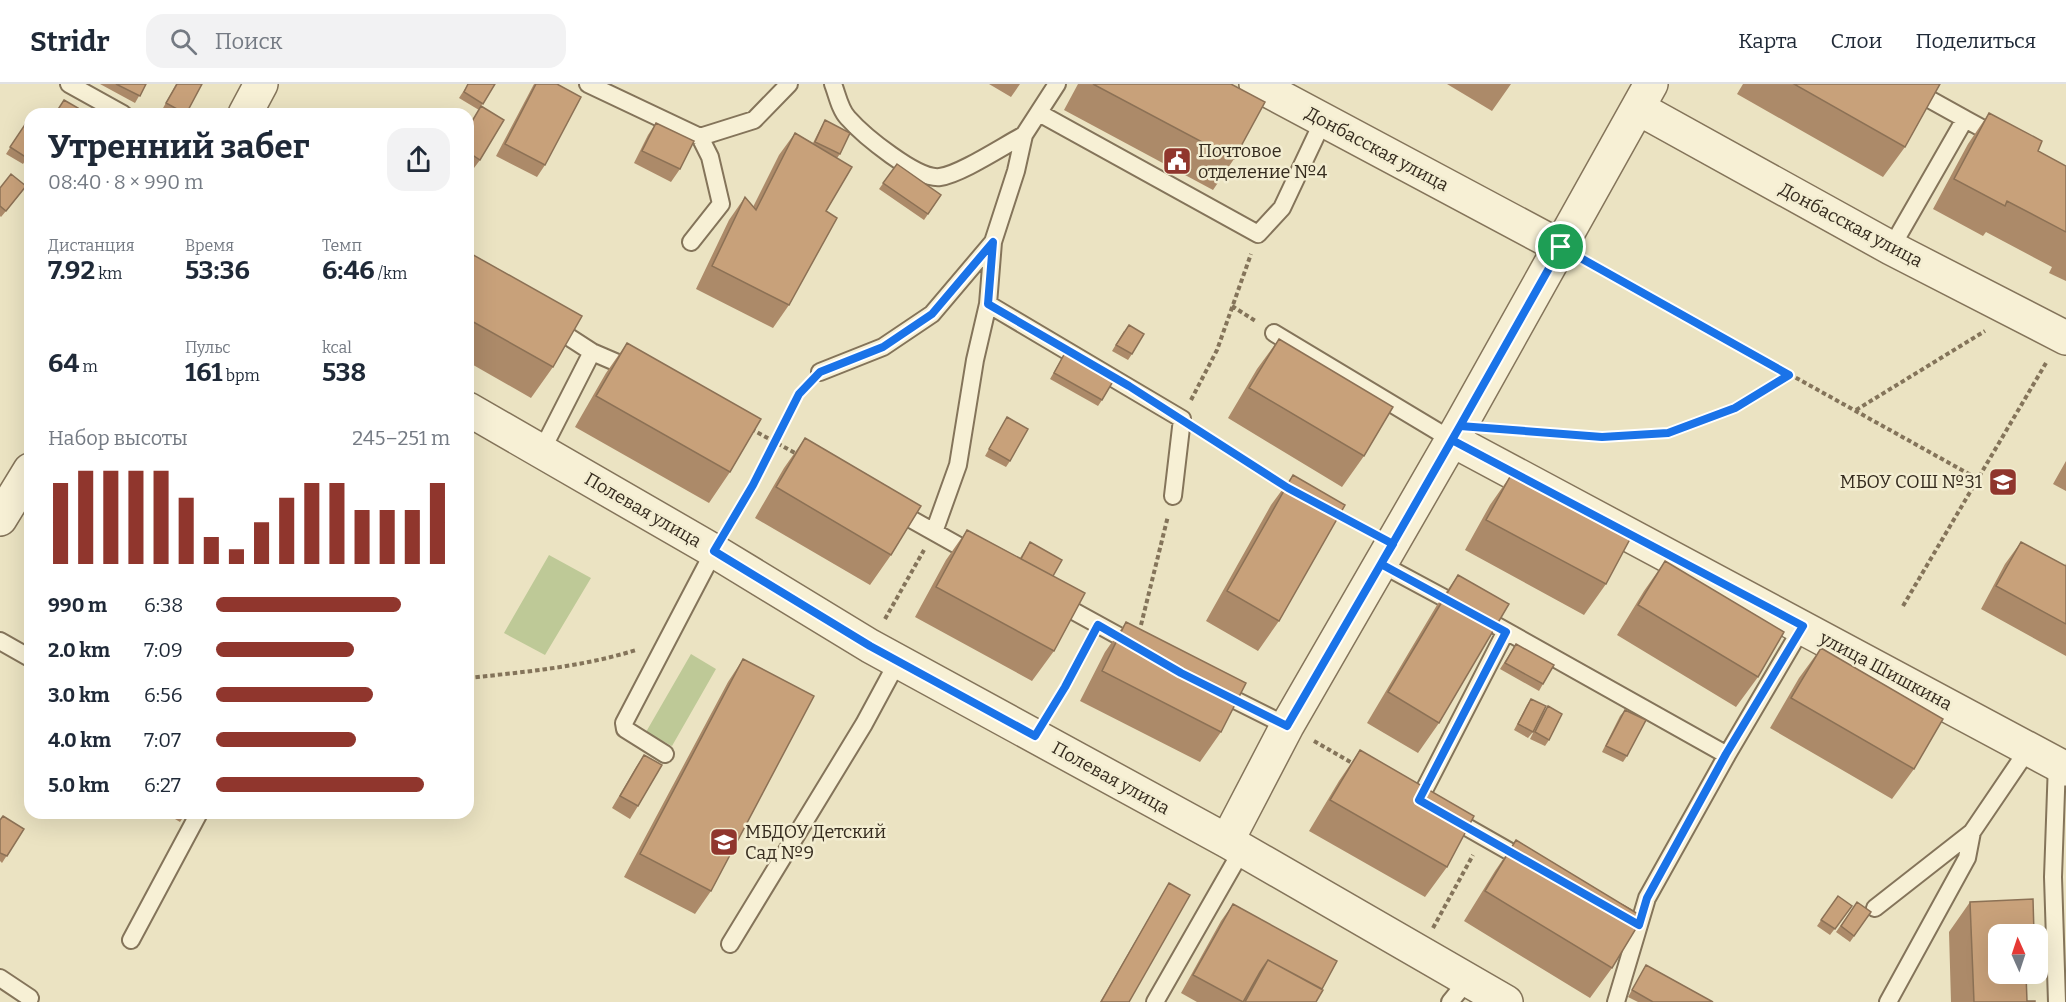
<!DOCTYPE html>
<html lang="ru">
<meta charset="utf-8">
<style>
:root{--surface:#fff;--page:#f2f2f3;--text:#1f2937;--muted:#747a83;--line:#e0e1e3;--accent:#90362d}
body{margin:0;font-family:Bitter,serif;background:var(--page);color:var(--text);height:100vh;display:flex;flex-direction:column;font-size:22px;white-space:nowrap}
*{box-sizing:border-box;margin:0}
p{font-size:20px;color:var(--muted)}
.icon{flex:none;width:33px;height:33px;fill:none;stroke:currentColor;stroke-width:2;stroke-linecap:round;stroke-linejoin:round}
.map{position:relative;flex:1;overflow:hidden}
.panel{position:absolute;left:24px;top:24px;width:450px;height:711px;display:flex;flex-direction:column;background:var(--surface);border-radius:18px;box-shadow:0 6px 24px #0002}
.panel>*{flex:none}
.needle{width:39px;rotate:357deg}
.tools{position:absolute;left:1988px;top:840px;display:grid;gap:12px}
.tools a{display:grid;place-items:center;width:60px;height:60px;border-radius:12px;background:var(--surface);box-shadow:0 6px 24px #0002;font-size:30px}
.pin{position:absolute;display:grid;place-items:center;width:51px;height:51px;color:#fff;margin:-26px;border:3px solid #fff;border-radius:50%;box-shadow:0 2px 6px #0007}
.round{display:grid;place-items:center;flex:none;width:63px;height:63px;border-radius:18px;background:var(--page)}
.summary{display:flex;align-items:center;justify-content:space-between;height:102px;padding:0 24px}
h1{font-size:33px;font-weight:700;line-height:45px}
.figures{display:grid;grid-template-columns:repeat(3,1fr);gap:9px;height:102px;padding:6px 24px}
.figures div{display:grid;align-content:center}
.figures b{font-size:26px;font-weight:700}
.figures small{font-size:16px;font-weight:400}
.figures p{font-size:16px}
.chart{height:168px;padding:12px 24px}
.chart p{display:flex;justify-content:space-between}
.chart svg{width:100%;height:108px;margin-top:6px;stroke:var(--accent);stroke-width:6}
ul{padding:0 24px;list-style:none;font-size:20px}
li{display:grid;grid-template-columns:96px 72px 1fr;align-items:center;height:45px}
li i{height:15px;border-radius:8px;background:var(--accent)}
header{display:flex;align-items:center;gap:36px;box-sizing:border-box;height:84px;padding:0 30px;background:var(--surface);border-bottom:2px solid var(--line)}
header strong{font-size:28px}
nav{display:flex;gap:33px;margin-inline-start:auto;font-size:21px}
.search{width:420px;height:54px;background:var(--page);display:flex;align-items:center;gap:15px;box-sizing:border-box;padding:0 21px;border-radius:18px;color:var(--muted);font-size:22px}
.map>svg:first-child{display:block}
.green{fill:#bec997}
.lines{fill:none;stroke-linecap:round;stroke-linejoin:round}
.service-casing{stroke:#84745a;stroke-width:20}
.minor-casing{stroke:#84745a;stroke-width:36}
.path{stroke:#84745a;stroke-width:4;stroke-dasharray:4.5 3;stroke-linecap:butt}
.service{stroke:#f7f0d5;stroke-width:16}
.minor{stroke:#f7f0d5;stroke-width:33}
.wall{fill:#ac8a69}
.building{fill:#c8a17a;stroke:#8c7155;stroke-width:1.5}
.route-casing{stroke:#fff;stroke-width:12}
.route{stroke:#1a73e8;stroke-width:8}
.labels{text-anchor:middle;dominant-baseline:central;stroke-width:5;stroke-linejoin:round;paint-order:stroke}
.street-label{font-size:18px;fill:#352b1e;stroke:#f3edd1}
.poi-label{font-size:18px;fill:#352b1e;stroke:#f3edd1;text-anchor:start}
</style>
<header>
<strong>Stridr</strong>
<div class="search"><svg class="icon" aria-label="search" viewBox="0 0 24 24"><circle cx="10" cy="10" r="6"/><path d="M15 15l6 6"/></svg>Поиск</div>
<nav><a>Карта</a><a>Слои</a><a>Поделиться</a></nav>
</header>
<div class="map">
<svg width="2066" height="918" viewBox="0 0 2066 918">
<rect width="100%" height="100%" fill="#ebe3c2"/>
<path class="green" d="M549 471 591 494 545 571 504 549Z
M691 570 716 585 672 662 646 648Z"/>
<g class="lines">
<g class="service-casing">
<path id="service" d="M69 0 123 30
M588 0 700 53 754 36 789 0
M833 0C837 10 840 26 848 34 863 51 917 96 940 93 961 90 1003 62 1024 51
M1902 0 1965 35
M1039 29 1258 150 1282 124 1323 37
M691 158 721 120 710 73 700 53
M1891 164 1965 35 1998 53
M988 220 1182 335 1173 412
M558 246 592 268 634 286
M1274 249 1452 356
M820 288 883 263 932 230 993 158
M541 368 592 268
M893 425 975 471
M934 448 958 381 975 276 988 220 993 158 1016 87 1024 51 1057 0
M1381 480 1461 523
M1057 518 1137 562
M1497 542 1727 671
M0 557 30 574
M1217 607 1287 642
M665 670 625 645 624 639 714 467
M2057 679 2053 793 2057 918
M1426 720 1419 716 1506 547
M1449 733 1528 778
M1875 824 1972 748
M1618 829 1639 841 1647 814 1727 671 1803 542
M131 856 199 729
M730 860 864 640 898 577
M0 894 30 914
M1155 918 1242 766
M1450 918 1467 897
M1616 918 1639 841
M1888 918 1967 774 1972 748 2029 664"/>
</g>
<g class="minor-casing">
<path id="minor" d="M1256 0 1561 163
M1638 24 1891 164 2066 254
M245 30 261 0
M468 325 714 467 870 562 1227 757 1506 918
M1452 356 2066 685
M0 435 30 386
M1227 757 1287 642 1460 342 1651 0"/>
</g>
<path class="path" d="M1586 177 1978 395
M1232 222 1257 238
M1191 316 1217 266 1251 170
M1856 326 1985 247
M751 345 797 370
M1497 345 1602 353 1668 349 1735 324 1789 291
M1203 348 1287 404
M1336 430 1366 446
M730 441 753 401 799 310 805 303
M1903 522 2046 279
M885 535 924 466
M1141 541 1168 432
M468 594C524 588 582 583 636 566
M1050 627 1088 560
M1314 657 1354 680
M1433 844 1473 771"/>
<use href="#service" class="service"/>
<use href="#minor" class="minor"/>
</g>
<path class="wall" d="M100 0H146L135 19Z
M176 0H202L186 30H170L162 26Z
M468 0H495L481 22 480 76 471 88 468 86V42L479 26 459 14Z
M534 0H557L545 81 537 93 496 72Z
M989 0H1020L1011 13Z
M1078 0H1231L1234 75 1213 106 1064 26Z
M1447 0H1511L1492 27Z
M1743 0H1940L1905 63 1883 93 1737 10Z
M1989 29 2038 67 2066 82V197L2049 189 2052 183 1986 148 1983 152 1933 125 1968 60Z
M825 36 840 70 837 74 826 127 789 221 773 244 696 205 729 136 745 113 753 123 779 71 795 49 813 59 821 43Z
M26 39 30 69 23 80 6 70Z
M656 39 680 85 671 98 634 79 648 51Z
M897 80 941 111 924 136 879 105Z
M26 102 21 109 1 133 0 132V104Z
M468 168 553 283 531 314 468 278Z
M1124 247 1132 270 1128 276 1112 267Z
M1279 255 1364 372 1342 403 1228 334 1257 285Z
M627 259 730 388 709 419 575 343 606 289Z
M1066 267 1102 316 1098 322 1050 295Z
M1007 333 1010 377 1006 383 985 372Z
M805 354 891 471 870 501 755 434 784 384Z
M2066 377V407L2053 400Z
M1293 391 1279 537 1258 567 1206 537 1271 421Z
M1511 391 1606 500 1584 531 1465 466 1490 421Z
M967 446 1020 474 1030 458 1053 492 1054 567 1032 597 915 533 946 476Z
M2021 458 2065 482 2066 479V572L1981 525 2005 480Z
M1665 477 1758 593 1736 623 1617 551 1644 507Z
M1458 491 1439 639 1418 669 1367 639 1437 521Z
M30 499V509L26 506Z
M1126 538 1221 648 1200 678 1080 617 1105 568Z
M1516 560 1543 600 1539 607 1500 585Z
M1821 564 1914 685 1892 715 1770 644 1799 594Z
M743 575 711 807 695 830 624 793 728 598Z
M1531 615 1533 648 1528 654 1514 646 1527 621Z
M1548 622 1549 656 1545 662 1530 655 1543 629Z
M1625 626 1627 672 1623 678 1602 668 1620 632Z
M1360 666 1447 783 1425 813 1309 747 1339 697Z
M644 671 638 722 630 735 612 724 636 683Z
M171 729H186L180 738 170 732Z
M0 736 24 745 2 779 0 777Z
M1516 756 1612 884 1590 914 1464 837 1495 787Z
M1169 799 1129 918H1100L1165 806Z
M1838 812 1852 822 1830 851 1817 842Z
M1857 818 1871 828 1850 858 1836 848Z
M1970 818 1998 850 2027 917 2035 918H1951L1949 848Z
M1233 820 1322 905 1316 918H1197L1181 909 1221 837Z
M1646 881 1713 918H1638L1628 913Z"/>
<path class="building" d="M116 0H146L140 12Z
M177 0H202L186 30 166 19Z
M468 0H495L483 20 464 8Z
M536 0H557L581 13 545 81 505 60Z
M1093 0H1231L1265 18 1234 75Z
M1794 0H1940L1905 63Z
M64 16 78 24 74 30H55Z
M481 22 504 36 480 76 468 68V44Z
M1989 29 2042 57 2038 67 2066 82V148L2007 117 2005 122 1954 95Z
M825 36 850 49 840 70 815 58Z
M26 39 30 42V69L27 74 10 63Z
M656 39 694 57 680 85 642 67Z
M795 49 852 83 826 127 837 134 789 221 712 182 745 113 756 126Z
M897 80 941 111 928 130 883 99Z
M11 90 26 102 6 127 0 122V104Z
M468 168 582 232 553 283 468 235Z
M1129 241 1144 250 1132 270 1116 261Z
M1279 255 1393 323 1364 372 1249 304Z
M627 259 761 335 730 388 596 312Z
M1066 267 1115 294 1102 316 1054 289Z
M1007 333 1028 345 1010 377 989 365Z
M805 354 921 422 891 471 776 403Z
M1293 391 1345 421 1279 537 1227 507Z
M1511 391 1630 455 1606 500 1486 436Z
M967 446 1085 509 1054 567 936 503Z
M1030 458 1062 476 1053 492 1021 475Z
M2021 458 2066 482V540L1996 502Z
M1665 477 1784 548 1758 593 1638 521Z
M1458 491 1509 520 1439 639 1388 608Z
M1126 538 1246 599 1221 648 1102 587Z
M1516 560 1554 581 1543 600 1505 579Z
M1821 564 1943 635 1914 685 1791 614Z
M743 575 814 612 711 807 640 770Z
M1531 615 1546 622 1533 648 1518 640Z
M1548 622 1562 630 1549 656 1535 648Z
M1625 626 1646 636 1627 672 1606 662Z
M1360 666 1474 732 1447 783 1330 716Z
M644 671 662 681 638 722 620 712Z
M3 732 24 745 7 772 0 769V736Z
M1516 756 1643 833 1612 884 1485 807Z
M1169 799 1190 811 1129 918H1101Z
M1838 812 1852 822 1835 845 1821 836Z
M2033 815 2034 850H1998V890H2026L2027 917H2035V918H1974L1970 818Z
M1857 818 1871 828 1854 852 1841 842Z
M1233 820 1337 877 1322 905 1268 876 1260 888 1243 918 1193 891Z
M1268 876 1323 906 1316 918H1245Z
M1646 881 1713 918H1653L1632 906Z"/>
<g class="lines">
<g class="route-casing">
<path id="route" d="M1561 163 1460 342 1452 356 1381 480 1287 642 1181 589 1098 541 1065 603 1035 652 870 562 714 467 753 401 799 310 820 288 883 263 932 230 993 158 988 220 1129 302 1288 404 1393 460 1381 480 1506 548 1419 716 1639 841 1647 814 1726 670 1803 542 1452 356 1460 342 1602 353 1668 349 1735 324 1789 291 1561 163"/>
</g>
<use href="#route" class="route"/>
</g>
<defs>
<g id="civic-square" transform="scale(1.5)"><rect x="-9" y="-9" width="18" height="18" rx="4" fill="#90362d" stroke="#f3edd1"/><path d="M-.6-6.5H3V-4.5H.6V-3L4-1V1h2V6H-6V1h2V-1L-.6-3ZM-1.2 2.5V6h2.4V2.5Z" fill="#fff"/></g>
<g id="school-square" transform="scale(1.5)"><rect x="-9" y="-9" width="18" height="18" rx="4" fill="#90362d" stroke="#f3edd1"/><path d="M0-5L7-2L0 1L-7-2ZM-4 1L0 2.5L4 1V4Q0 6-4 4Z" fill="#fff"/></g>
</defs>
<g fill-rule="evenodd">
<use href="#civic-square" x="1177" y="77"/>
<use href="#school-square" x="2003" y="398"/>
<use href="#school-square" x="724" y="758"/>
</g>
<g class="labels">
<g class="street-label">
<text transform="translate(1377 65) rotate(28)">Донбасская улица</text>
<text transform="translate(1851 141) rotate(28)">Донбасская улица</text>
<text transform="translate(643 426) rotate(30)">Полевая улица</text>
<text transform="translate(1886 587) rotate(28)">улица Шишкина</text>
<text transform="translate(1111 694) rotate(29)">Полевая улица</text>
</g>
<g class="poi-label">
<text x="1198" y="67">Почтовое<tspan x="1198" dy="21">отделение №4</tspan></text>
<text x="1982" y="398" text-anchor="end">МБОУ СОШ №31</text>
<text x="745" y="748">МБДОУ Детский<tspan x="745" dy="21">Сад №9</tspan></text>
</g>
</g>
</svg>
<div class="tools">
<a><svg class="needle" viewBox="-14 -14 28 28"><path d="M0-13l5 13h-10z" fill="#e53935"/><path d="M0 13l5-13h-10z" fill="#747a83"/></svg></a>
</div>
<div class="pin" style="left:1561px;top:163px;background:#1e9e55"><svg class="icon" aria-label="arrive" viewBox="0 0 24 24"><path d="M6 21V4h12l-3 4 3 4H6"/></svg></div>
<section class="panel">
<div class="summary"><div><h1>Утренний забег</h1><p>08:40 · 8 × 990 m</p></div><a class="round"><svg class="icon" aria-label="share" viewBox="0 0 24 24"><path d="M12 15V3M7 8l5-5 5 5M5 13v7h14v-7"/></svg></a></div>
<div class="figures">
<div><p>Дистанция</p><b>7.92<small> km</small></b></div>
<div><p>Время</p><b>53:36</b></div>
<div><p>Темп</p><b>6:46<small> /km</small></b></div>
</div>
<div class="figures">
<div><b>64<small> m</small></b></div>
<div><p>Пульс</p><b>161<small> bpm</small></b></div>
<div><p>kcal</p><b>538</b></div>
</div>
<div class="chart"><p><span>Набор высоты</span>245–251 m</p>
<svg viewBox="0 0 160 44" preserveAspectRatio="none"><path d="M5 44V11M15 44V6M25 44V6M35 44V6M45 44V6M55 44V17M65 44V33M75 44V38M85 44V27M95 44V17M105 44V11M115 44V11M125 44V22M135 44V22M145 44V22M155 44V11"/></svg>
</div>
<ul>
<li><b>990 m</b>6:38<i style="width:79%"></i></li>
<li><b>2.0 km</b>7:09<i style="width:59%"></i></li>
<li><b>3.0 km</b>6:56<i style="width:67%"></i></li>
<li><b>4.0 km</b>7:07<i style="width:60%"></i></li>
<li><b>5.0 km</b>6:27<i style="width:89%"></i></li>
</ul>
</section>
</div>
